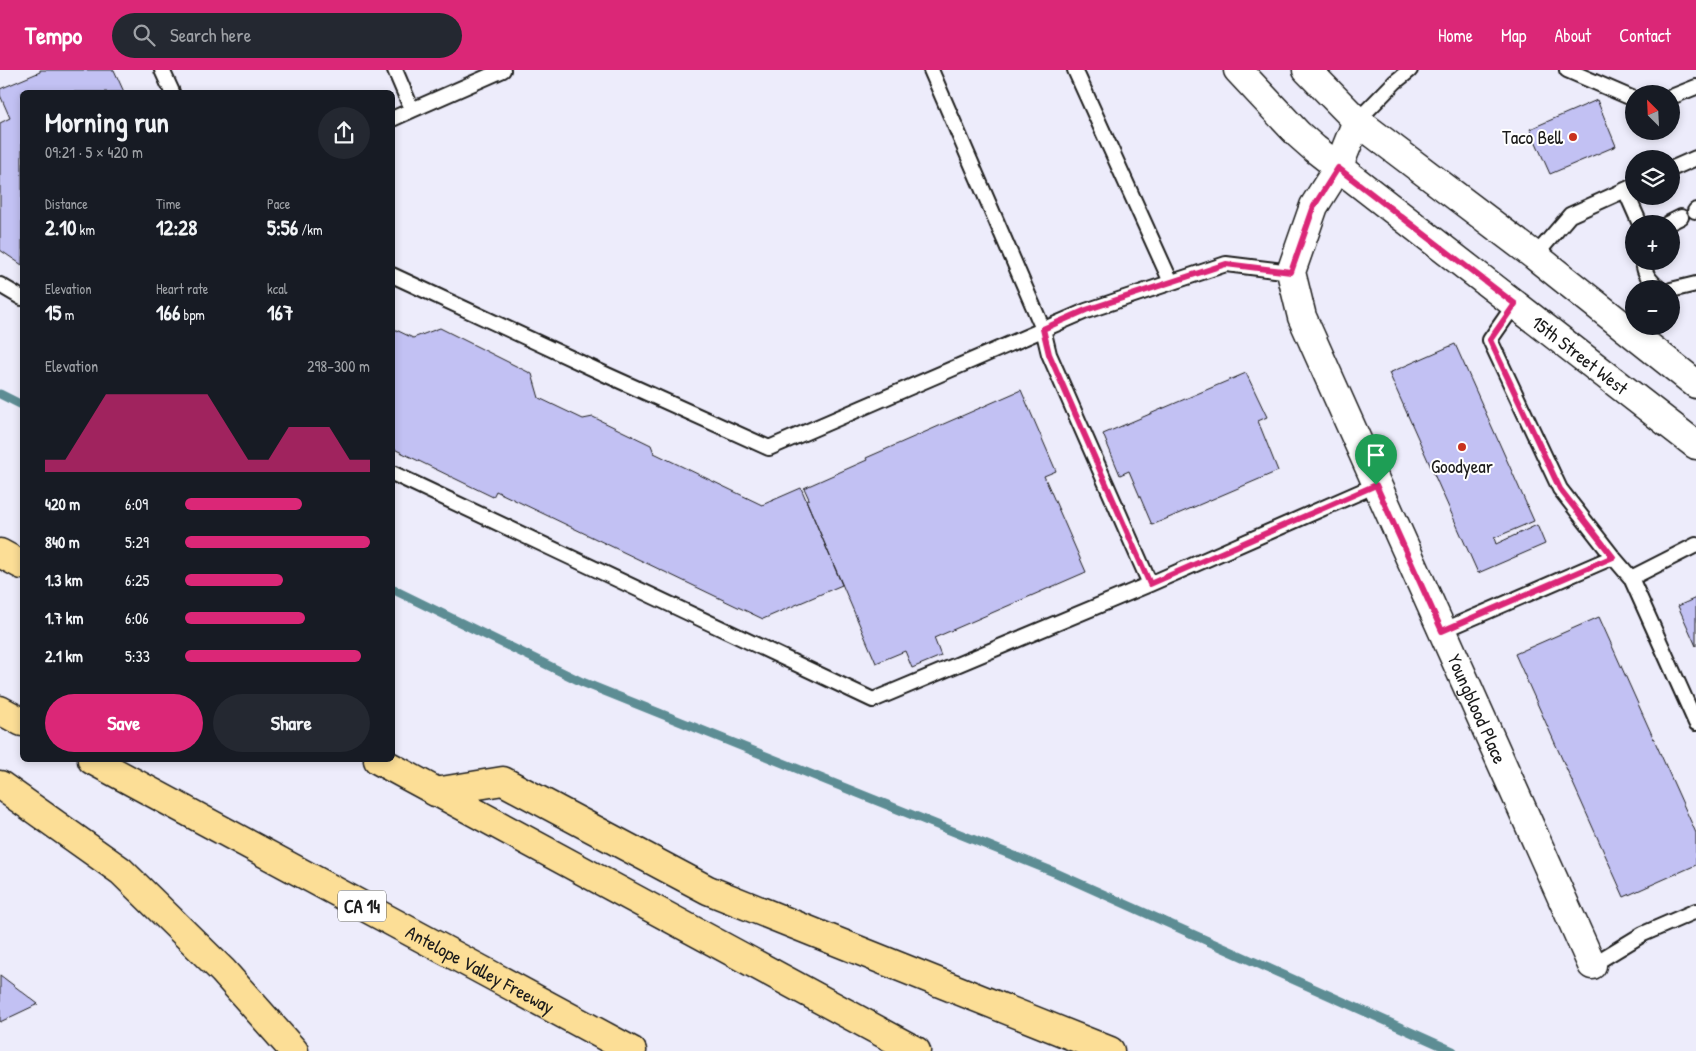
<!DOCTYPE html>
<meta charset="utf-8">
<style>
:root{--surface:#171b24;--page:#242831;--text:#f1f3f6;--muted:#9ea1a6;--accent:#db2777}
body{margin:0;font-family:"Patrick Hand",sans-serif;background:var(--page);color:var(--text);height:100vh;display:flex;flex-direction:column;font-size:19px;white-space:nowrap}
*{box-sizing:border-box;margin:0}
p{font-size:16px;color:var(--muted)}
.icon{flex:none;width:28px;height:28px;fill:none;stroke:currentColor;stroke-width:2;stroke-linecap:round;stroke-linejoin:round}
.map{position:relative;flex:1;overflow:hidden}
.side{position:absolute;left:20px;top:20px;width:375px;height:672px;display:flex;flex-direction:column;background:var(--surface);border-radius:8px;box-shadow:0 2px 8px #0003}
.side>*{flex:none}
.needle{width:32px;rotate:336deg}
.fabs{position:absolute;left:1625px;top:15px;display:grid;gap:10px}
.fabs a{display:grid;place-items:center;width:55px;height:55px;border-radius:50%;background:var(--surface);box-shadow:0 2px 8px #0003;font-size:25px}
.pin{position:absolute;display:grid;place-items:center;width:42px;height:42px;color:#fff;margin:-51px -21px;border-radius:50% 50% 50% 0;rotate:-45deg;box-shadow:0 0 5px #0007}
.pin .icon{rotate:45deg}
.round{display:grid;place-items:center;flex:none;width:52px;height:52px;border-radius:26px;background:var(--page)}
.summary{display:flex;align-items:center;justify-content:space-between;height:85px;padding:0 25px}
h1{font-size:28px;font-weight:700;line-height:38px}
.metrics{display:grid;grid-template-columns:repeat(3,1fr);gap:8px;height:85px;padding:5px 25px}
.metrics div{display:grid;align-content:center}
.metrics b{font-size:21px;font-weight:700}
.metrics small{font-size:14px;font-weight:400}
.metrics p{font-size:14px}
.chart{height:140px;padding:10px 25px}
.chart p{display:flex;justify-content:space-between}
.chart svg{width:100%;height:90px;margin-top:5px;fill:var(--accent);opacity:.7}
.button{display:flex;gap:10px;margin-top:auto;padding:10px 25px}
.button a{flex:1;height:58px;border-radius:30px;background:var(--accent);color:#fff;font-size:20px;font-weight:700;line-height:58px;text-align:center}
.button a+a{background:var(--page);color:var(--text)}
ul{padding:0 25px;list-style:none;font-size:16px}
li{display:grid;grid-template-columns:80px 60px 1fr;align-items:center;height:38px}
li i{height:12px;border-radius:6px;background:var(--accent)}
header{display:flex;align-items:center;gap:30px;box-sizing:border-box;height:70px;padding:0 25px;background:var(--accent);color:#fff}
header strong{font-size:24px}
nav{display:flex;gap:28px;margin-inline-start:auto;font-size:18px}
.search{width:350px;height:45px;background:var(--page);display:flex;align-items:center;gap:12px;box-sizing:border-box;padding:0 18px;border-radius:28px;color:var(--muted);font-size:19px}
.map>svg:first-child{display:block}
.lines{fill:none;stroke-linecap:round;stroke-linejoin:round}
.stream{stroke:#5d8d94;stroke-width:9}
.building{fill:#c2c1f3;stroke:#1c1c1c}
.lane-casing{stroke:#1c1c1c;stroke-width:18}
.street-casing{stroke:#1c1c1c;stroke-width:31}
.secondary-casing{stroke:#1c1c1c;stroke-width:31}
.highway-casing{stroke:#1c1c1c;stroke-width:31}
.lane{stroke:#fff;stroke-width:14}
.street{stroke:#fff;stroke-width:28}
.secondary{stroke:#fff;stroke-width:28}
.highway{stroke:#fcde96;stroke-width:28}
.route-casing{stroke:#fff;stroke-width:10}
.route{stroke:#db2777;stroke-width:6}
.poi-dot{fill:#c8321e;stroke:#fff;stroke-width:2}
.labels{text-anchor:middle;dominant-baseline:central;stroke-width:4;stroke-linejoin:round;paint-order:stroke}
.shield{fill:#fff;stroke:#606060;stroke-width:1}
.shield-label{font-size:18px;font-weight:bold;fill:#1c1c1c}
.poi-label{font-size:19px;fill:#1c1c1c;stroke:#fff;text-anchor:end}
.street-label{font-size:19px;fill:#1c1c1c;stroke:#fff}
</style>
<header>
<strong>Tempo</strong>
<div class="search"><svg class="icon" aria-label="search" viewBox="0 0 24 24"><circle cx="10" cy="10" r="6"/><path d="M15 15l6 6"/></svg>Search here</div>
<nav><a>Home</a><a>Map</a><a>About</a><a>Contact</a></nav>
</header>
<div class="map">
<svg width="1696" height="981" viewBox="0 0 1696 981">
<rect width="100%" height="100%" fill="#edecfb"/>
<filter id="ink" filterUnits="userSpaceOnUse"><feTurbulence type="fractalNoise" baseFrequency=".02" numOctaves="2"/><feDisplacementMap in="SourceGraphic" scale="10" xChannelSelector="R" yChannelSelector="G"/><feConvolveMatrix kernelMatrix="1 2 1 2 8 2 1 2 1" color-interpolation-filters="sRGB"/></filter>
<g filter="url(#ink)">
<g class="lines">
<path class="stream" d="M0 324 22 335
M392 519 582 612 1054 802 1453 981"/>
</g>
<path class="building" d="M40 0H114L124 22H22V195L0 180V53L10 48 0 25V19L40 2Z
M1597 30 1616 76 1550 104 1530 59Z
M392 258 413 268 440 258 532 304 539 328 583 349 593 347 651 375 654 383 762 435 801 418 842 515 763 549 496 421 493 427 392 378Z
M1455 274 1534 451 1494 468 1496 474 1537 455 1545 474 1478 503 1389 303Z
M1246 303 1267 347 1258 351 1278 401 1152 455 1129 401 1120 405 1103 364Z
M1021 320 1056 401 1044 406 1086 502 934 568 941 586 912 598 905 581 876 593 806 430 809 429 804 418 867 390 866 388Z
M1696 528V576L1678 536Z
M1599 547 1696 763V795L1624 827 1515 584Z
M0 905 38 934 0 952Z"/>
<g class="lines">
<g class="lane-casing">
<path id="lane" d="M162 0 172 22
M395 0 412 40 503 0
M931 0 1043 259 1049 284 1150 514
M1075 0 1171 212
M1567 0 1634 29
M1671 27 1696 17
M392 49 412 40
M1357 51 1395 12 1410 0
M1671 99 1696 88
M1625 120 1640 154
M1695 141 1696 140
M1667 154 1681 147
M1535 186 1570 145 1634 116
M1643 191C1644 204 1650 211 1660 219
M392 205 607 305 769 378 1086 241 1226 194 1291 202
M0 215 22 228
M1671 220 1696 214
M1515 234 1490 270 1560 419 1613 487
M392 403 873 630 1150 514 1376 415
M1631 508 1696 475
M1442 561 1613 487 1631 508 1696 653
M1592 895 1643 864 1696 841"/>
</g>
<g class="street-casing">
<g id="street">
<path id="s1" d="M1357 51 1338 98 1314 136 1291 202 1302 247 1592 895"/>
</g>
</g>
<g class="secondary-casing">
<g id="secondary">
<path id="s2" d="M1238 0 1298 64 1315 79 1696 375"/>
<path d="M1307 0 1357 51 1535 186 1696 314"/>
</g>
</g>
<g class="highway-casing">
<g id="highway">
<path d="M0 483 22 495"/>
<path d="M0 640 22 652"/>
<path id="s3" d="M92 690 632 981"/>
<path d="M378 690 916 981"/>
<path d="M0 715 121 801 223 901 294 981"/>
<path d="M435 722 503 711 708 820 1110 981"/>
</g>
</g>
<use href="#lane" class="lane"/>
<use href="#street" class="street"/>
<use href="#secondary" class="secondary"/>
<use href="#highway" class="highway"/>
</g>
</g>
<g class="lines" filter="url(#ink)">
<g class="route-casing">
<path id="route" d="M1338 98 1515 234 1490 270 1560 419 1613 487 1442 561 1376 415 1150 514 1049 284 1043 259 1086 240 1226 194 1291 202 1314 136Z"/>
</g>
<use href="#route" class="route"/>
</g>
<g class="poi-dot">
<circle cx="1573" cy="67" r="5"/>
<circle cx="1462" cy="377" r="5"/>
</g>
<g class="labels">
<rect class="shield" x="338" y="820.5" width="48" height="31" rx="4"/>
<g class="shield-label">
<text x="362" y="836">CA 14</text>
</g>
<g class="poi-label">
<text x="1563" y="67">Taco Bell</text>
<text x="1462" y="396" text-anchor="middle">Goodyear</text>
</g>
<g class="street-label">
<text stroke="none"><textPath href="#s2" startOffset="446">15th Street West</textPath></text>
<text stroke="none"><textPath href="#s1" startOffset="641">Youngblood Place</textPath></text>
<text stroke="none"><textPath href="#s3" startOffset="441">Antelope Valley Freeway</textPath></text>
</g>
</g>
</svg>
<div class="fabs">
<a><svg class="needle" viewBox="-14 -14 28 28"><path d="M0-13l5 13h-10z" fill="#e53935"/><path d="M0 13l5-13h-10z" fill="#9ea1a6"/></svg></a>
<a><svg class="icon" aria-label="layers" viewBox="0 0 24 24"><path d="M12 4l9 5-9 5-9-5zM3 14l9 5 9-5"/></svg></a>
<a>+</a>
<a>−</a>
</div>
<div class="pin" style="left:1376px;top:415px;background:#1e9e55"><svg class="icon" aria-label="arrive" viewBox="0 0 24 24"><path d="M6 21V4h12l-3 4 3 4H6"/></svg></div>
<section class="side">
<div class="summary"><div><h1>Morning run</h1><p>09:21 · 5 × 420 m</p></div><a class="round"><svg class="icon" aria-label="share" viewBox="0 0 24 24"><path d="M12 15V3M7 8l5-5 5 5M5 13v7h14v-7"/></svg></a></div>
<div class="metrics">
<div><p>Distance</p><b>2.10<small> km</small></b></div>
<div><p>Time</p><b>12:28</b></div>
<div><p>Pace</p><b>5:56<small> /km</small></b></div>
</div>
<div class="metrics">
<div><p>Elevation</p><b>15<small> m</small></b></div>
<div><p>Heart rate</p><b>166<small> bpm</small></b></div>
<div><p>kcal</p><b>167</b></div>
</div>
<div class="chart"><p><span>Elevation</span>298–300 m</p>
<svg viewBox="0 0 160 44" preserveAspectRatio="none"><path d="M0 44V38L10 38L20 22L30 6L40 6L50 6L60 6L70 6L80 6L90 22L100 38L110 38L120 22L130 22L140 22L150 38L160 38V44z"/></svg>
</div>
<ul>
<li><b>420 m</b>6:09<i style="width:63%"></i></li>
<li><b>840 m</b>5:29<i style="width:100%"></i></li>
<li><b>1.3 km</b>6:25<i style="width:53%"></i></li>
<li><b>1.7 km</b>6:06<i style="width:65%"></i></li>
<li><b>2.1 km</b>5:33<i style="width:95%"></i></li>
</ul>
<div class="button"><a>Save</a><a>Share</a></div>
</section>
</div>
